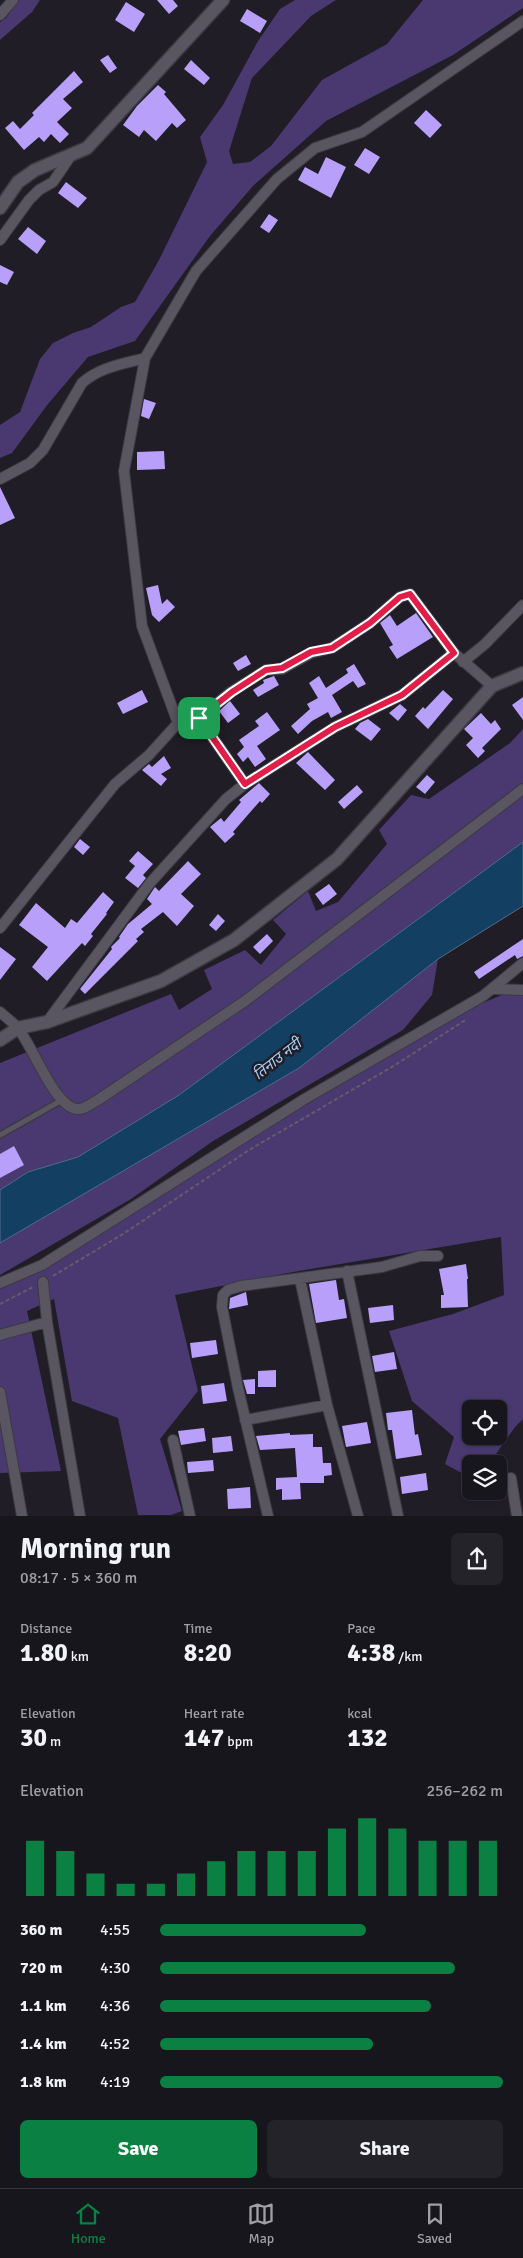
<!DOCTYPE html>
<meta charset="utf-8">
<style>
:root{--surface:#18161d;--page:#25232a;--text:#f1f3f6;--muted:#9f9fa4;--line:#36353b;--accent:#0b8043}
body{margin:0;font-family:Signika,"Noto Sans Devanagari",sans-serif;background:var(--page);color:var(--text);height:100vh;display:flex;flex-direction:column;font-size:19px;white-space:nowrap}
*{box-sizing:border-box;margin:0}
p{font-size:16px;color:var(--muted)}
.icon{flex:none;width:28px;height:28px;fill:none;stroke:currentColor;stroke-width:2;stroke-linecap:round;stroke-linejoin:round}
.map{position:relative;height:1516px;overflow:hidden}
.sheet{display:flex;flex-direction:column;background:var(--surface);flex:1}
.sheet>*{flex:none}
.controls{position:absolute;left:462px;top:1400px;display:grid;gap:10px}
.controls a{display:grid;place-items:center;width:45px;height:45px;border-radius:8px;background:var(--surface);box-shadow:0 1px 4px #0004,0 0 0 1px var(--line);font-size:25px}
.pin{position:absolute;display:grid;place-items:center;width:42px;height:42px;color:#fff;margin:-21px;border-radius:10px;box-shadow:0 2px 8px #0006}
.round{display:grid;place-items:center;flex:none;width:52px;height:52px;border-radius:8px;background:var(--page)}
.summary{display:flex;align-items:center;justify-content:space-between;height:85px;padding:0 20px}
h1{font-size:28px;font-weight:700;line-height:38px}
.stats{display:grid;grid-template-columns:repeat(3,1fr);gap:8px;height:85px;padding:5px 20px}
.stats div{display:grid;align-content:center}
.stats b{font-size:25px;font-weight:700}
.stats small{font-size:14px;font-weight:400}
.stats p{font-size:14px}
.chart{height:140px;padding:10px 20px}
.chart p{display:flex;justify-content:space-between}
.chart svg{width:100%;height:90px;margin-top:5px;stroke:var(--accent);stroke-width:6}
.cta{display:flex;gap:10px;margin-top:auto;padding:10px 20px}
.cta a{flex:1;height:58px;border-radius:8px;background:var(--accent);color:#fff;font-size:20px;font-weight:700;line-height:58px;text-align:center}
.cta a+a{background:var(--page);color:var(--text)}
ul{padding:0 20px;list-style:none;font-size:16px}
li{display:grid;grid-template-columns:80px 60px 1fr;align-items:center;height:38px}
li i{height:12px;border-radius:6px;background:var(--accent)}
.tab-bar{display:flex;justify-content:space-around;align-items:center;height:70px;border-top:1px solid var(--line);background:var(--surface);font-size:14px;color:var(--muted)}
.tab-bar a{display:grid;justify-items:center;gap:2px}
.tab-bar .active{color:var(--accent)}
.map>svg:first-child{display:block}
.green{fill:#4a3871;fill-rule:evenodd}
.water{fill:#123f62;stroke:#506e89}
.building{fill:#b89ff9}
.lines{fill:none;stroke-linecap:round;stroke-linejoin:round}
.service-casing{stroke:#3c3a43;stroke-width:8}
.minor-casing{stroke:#3c3a43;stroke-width:12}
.tertiary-casing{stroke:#3c3a43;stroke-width:15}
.path{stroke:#615e67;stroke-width:2;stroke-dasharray:4 2.5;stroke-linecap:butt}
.service{stroke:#595662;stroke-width:5}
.minor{stroke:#595662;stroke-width:10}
.tertiary{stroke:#595662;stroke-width:12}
.route-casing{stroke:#fff;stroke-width:10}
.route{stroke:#e11d48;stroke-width:6}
.labels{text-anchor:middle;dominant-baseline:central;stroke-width:5;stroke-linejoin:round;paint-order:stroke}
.water-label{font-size:15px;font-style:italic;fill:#a8cef1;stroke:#201d27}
</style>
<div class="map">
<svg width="523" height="1516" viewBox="0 0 523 1516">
<rect width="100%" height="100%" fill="#201d27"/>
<path class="green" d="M19 0H40L32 12 0 40V22L6 18Z
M295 0H336L311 16 252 78 229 151 233 164 250 162 271 146 322 80 387 44 423 0H523V8L453 55 326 121 253 186 210 236 135 341 88 357 48 404 12 453 0 458V425L20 412 40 359 53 343 73 333 91 327 121 307 135 302 159 260 207 162 200 137 223 105 258 41 280 9Z
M523 729V842L179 1095 78 1157 28 1172 0 1190V1063L171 994 179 1010 212 989 204 970 245 950 261 965 286 934 273 920 308 891 316 911 338 902 387 844 379 830 411 795 429 799 510 743Z
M438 959 432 995 403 1030 213 1141 131 1199 0 1275V1243L299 1068Z
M523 986V1419L515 1427 489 1464H471V1478L445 1464 454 1437 412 1401 389 1331 453 1314 504 1295 501 1237 293 1272 175 1295 198 1391 160 1439 182 1511 171 1515H138L118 1418 72 1401 54 1299 27 1311 61 1471 0 1473V1285L392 1041ZM471 1409H499V1436H471Z"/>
<path class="water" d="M523 842V906L438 959 299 1068 0 1243V1190L28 1172 78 1157 179 1095Z"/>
<path class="building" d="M157 0H173L178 6 169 14Z
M126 2 145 14 134 32 115 20Z
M247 9 267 21 260 33 240 21Z
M108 55 117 68 110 73 100 60Z
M191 60 210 78 204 85 184 69Z
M74 71 83 82 63 99 72 108 57 122 69 134 60 143 51 134 44 142 39 137 24 150 5 128 13 121 20 129 34 115 32 113Z
M158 85 166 92 164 94 186 120 177 128 172 123 156 141 144 130 139 137 123 125 137 106Z
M426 110 442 125 430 138 414 123Z
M365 148 380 157 369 174 354 165Z
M326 157 346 167 331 198 298 180 305 167 318 174Z
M66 182 87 198 78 208 58 193Z
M269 214 278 220 269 233 260 227Z
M28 227 46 241 37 254 18 239Z
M0 265 14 272 7 285 0 282Z
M144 399 156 403 149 419 141 416Z
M164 451 165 469 137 470V452Z
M0 487 15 518 0 525Z
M158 585 162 604 167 599 175 607 159 622 152 615 146 588Z
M416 613 433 637 397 659 389 647 393 645 380 623 390 615 397 626Z
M246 655 251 664 238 671 233 663Z
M354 664 366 684 358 688 353 681 332 695 342 712 331 718 328 712 312 721 298 734 291 726 310 709 307 704 318 698 309 683 319 676 326 688 348 673 346 669Z
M274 676 279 685 258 697 253 690 264 683 263 680Z
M142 690 148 702 123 714 117 703Z
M443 690 453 699 428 729 415 716 423 707 425 709Z
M523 697V720L512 705Z
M230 701 240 714 228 723 219 711Z
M400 704 407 710 398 721 389 713Z
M267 712 280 730 257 746 266 759 255 767 248 757 243 762 237 754 244 747 239 740 259 726 255 721Z
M481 713 491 724 495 720 501 729 482 748 485 751 478 758 466 745 473 738 464 729Z
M368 719 381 729 371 741 355 729 360 723Z
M308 752 335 780 325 790 296 763Z
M164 756 171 768 161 774 167 779 161 786 142 770 149 764 152 767Z
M427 775 435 782 425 794 416 787Z
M259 783 270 794 262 803 260 801 233 832 235 834 225 843 210 827 221 818 224 822 241 802 239 800Z
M357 785 363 792 344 809 338 802Z
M80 839 90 847 83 855 74 847Z
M138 851 153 864 143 875 146 878 138 888 125 878 135 866 129 861Z
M188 861 201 874 181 894 194 906 177 926 163 912 141 929 144 932 136 939 138 941 85 994 80 989 112 949 111 947 120 938 119 937 128 924 152 904 147 899 155 887 159 891Z
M329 884 337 894 323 905 315 894Z
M103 892 114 902 106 913 107 914 91 934 93 936 85 946 82 943 47 981 32 967 48 947 19 925 36 903 65 928 71 919 77 923Z
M218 914 225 921 216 931 209 925Z
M267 934 273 941 260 954 253 947Z
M523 939V956L517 959 515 955 479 979 474 972Z
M0 947 16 959 0 980Z
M14 1146 24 1165 0 1178V1154Z
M466 1264 468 1279H467L468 1307 441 1308V1295H444L439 1269Z
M336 1280 339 1300 344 1299 347 1318 316 1323 309 1284Z
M246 1292 248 1305 229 1309 230 1298Z
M393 1305 394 1320 370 1323 368 1308Z
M216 1340 218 1354 192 1358 190 1343Z
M394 1352 397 1369 375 1372 372 1356Z
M276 1370V1387H258V1371Z
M255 1379V1394H247L243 1380Z
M224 1383 227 1401 203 1404 201 1386Z
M412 1410 415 1435 418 1434 422 1455 396 1459 392 1430H388L386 1413Z
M367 1422 371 1443 346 1447 342 1426Z
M204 1428 206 1441 181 1445 178 1431Z
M290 1433V1435L313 1434V1447H322L323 1463H331L332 1475 324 1476V1483H300L301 1499 282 1500V1489L276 1490V1478L297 1477 295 1448 260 1450 256 1436Z
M231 1436 233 1451 213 1453 212 1438Z
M213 1460 214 1471 188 1473 187 1462Z
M426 1473 428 1490 402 1494 400 1477Z
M250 1487 251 1508 228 1509 227 1489Z"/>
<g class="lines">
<g class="service-casing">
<path id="service" d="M0 1135 62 1100"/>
</g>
<g class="minor-casing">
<path id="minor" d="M0 15 13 0
M0 240 29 200 39 190 53 182 70 157
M0 479 30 463 43 450 82 383C100 367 122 364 145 358
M463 662 485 644 523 605
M199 718 245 784
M178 723 142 626 124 471 145 358 196 271 277 179 315 148 362 132 523 21
M0 928 115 784 149 755 178 723 199 718 231 692 266 670 282 669 311 653 332 648 370 623 400 597 410 594 454 653 492 686
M494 989 523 990
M0 1012C6 1017 12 1022 17 1027 32 1044 54 1107 77 1109 84 1110 92 1103 98 1100L245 1001 523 789
M47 1022 150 883 226 799 245 784 335 727 402 695 454 653
M347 1271 398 1516
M300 1279 327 1405 358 1516
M0 1283 42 1265 303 1100 483 996 523 963
M47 1322 80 1516
M0 1335 47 1322 43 1282
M0 1392 22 1516
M245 1420 327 1405
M173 1440 190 1516
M511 1478 517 1516
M268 1516 238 1388 222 1307 223 1295 228 1290 241 1286 382 1267 420 1256H438"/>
</g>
<g class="tertiary-casing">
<path id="tertiary" d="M0 208 18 182 35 170 87 148 223 0
M0 1040 18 1028 47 1022 161 981 234 940 337 859 492 686 523 673"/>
</g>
<path class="path" d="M53 1276 123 1234 249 1150 395 1065 467 1019
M0 1304 33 1287"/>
<use href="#service" class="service"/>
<use href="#minor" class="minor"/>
<use href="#tertiary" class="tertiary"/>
</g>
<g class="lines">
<g class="route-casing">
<path id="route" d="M410 594 454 653 402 695 335 727 245 784 199 718 232 692 266 670 282 668 311 652 332 648 370 623 400 597Z"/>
</g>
<use href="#route" class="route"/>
</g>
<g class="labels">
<g class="water-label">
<text transform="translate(277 1059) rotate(-38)">तिनाउ नदी</text>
</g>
</g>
</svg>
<div class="controls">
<a><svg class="icon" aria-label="locate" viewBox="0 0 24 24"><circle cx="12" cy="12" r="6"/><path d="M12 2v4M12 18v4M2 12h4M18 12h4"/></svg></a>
<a><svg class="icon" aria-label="layers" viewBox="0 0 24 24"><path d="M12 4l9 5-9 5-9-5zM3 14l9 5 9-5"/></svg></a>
</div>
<div class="pin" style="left:199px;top:718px;background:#1e9e55"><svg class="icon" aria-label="arrive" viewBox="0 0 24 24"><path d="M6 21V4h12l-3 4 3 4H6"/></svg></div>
</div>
<section class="sheet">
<div class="summary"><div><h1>Morning run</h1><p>08:17 · 5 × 360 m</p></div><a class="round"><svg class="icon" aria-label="share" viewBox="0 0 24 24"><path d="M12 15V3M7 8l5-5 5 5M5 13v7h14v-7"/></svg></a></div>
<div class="stats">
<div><p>Distance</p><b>1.80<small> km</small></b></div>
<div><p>Time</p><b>8:20</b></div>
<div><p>Pace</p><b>4:38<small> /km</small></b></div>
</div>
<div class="stats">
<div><p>Elevation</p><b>30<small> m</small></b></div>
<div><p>Heart rate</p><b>147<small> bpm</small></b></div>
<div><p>kcal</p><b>132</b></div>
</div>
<div class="chart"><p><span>Elevation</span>256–262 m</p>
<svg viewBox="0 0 160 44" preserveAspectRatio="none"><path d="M5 44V17M15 44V22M25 44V33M35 44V38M45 44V38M55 44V33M65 44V27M75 44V22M85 44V22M95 44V22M105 44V11M115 44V6M125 44V11M135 44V17M145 44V17M155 44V17"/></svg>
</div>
<ul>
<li><b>360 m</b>4:55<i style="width:60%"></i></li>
<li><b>720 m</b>4:30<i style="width:86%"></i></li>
<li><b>1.1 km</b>4:36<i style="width:79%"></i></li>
<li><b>1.4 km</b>4:52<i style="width:62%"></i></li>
<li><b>1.8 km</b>4:19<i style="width:100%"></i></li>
</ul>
<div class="cta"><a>Save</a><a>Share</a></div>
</section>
<nav class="tab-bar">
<a class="active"><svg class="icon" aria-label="home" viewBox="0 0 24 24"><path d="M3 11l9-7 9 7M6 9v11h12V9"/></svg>Home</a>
<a><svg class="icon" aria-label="map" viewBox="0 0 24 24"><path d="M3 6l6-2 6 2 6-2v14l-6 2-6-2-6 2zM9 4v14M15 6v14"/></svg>Map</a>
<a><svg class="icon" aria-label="saved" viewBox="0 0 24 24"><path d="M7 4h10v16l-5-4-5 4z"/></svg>Saved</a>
</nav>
